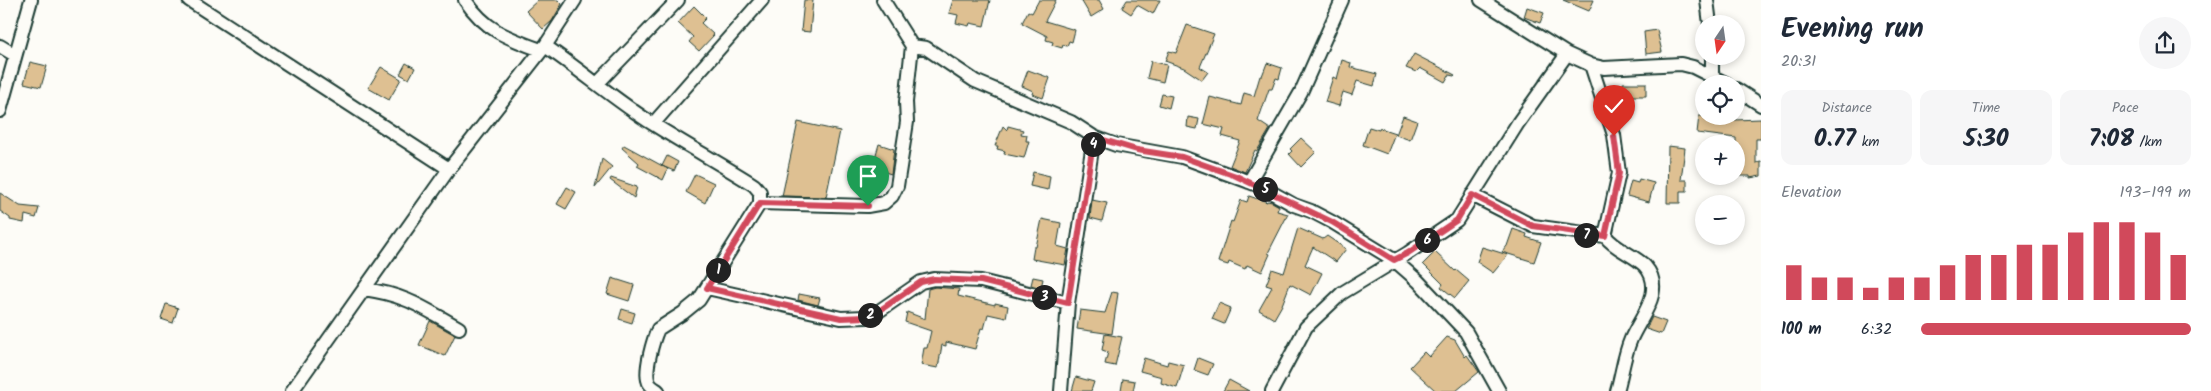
<!DOCTYPE html>
<meta charset="utf-8">
<style>
:root{--surface:#fff;--page:#f6f6f7;--text:#1f2937;--muted:#747a83;--accent:#d1495b}
body{margin:0;font-family:Kalam,sans-serif;background:var(--page);color:var(--text);height:100vh;display:flex;flex-direction:column;font-size:19px;white-space:nowrap}
*{box-sizing:border-box;margin:0}
p{font-size:16px;color:var(--muted)}
.icon{flex:none;width:28px;height:28px;fill:none;stroke:currentColor;stroke-width:2;stroke-linecap:round;stroke-linejoin:round}
.map{position:relative;flex:1;overflow:hidden}
.sheet{display:flex;flex-direction:column;background:var(--surface);width:450px}
.sheet>*{flex:none}
.needle{width:32px;rotate:193deg}
.tools{position:absolute;left:1695px;top:15px;display:grid;gap:10px}
.tools a{display:grid;place-items:center;width:50px;height:50px;border-radius:50%;background:var(--surface);box-shadow:0 2px 8px #0003;font-size:25px}
.pin{position:absolute;display:grid;place-items:center;width:42px;height:42px;color:#fff;margin:-51px -21px;border-radius:50% 50% 50% 0;rotate:-45deg;box-shadow:0 0 5px #0007}
.pin .icon{rotate:45deg}
.km{position:absolute;width:25px;height:25px;margin:-12px;border-radius:50%;background:#222;color:#fff;font-size:14px;line-height:25px;text-align:center}
.round{display:grid;place-items:center;flex:none;width:52px;height:52px;border-radius:26px;background:var(--page)}
.summary{display:flex;align-items:center;justify-content:space-between;height:85px;padding:0 20px}
h1{font-size:28px;font-weight:700;line-height:38px}
.figures{display:grid;grid-template-columns:repeat(3,1fr);gap:8px;height:85px;padding:5px 20px}
.figures div{display:grid;align-content:center;border-radius:12px;background:var(--page);text-align:center}
.figures b{font-size:25px;font-weight:700}
.figures small{font-size:14px;font-weight:400}
.figures p{font-size:14px}
.chart{height:140px;padding:10px 20px}
.chart p{display:flex;justify-content:space-between}
.chart svg{width:100%;height:90px;margin-top:5px;stroke:var(--accent);stroke-width:6}
ul{padding:0 20px;list-style:none;font-size:16px}
li{display:grid;grid-template-columns:80px 60px 1fr;align-items:center;height:38px}
li i{height:12px;border-radius:6px;background:var(--accent)}
main{display:flex;flex:1;min-height:0}
.map>svg:first-child{display:block}
.building{fill:#dec092;stroke:#1f3d34}
.lines{fill:none;stroke-linecap:round;stroke-linejoin:round}
.minor-casing{stroke:#1f3d34;stroke-width:16}
.minor{stroke:#fdfcf7;stroke-width:12}
.route-casing{stroke:#fff;stroke-width:10}
.route{stroke:#d1495b;stroke-width:6}
</style>
<main>
<div class="map">
<svg width="1761" height="391" viewBox="0 0 1761 391">
<rect width="100%" height="100%" fill="#fdfcf7"/>
<filter id="ink" filterUnits="userSpaceOnUse"><feTurbulence type="fractalNoise" baseFrequency=".02" numOctaves="2"/><feDisplacementMap in="SourceGraphic" scale="10" xChannelSelector="R" yChannelSelector="G"/><feConvolveMatrix kernelMatrix="1 2 1 2 8 2 1 2 1" color-interpolation-filters="sRGB"/></filter>
<g filter="url(#ink)">
<path class="building" d="M538 0H558L562 4 552 21 543 29 526 11Z
M804 0H813L810 32 801 31Z
M953 0H990L984 26 970 23 969 26 956 23 958 15 949 13Z
M1039 0H1056L1045 21 1075 30 1072 42 1069 41 1067 46 1063 45 1062 48 1052 45 1053 42 1046 40 1047 36 1022 23 1028 11 1032 13Z
M1081 0H1099L1104 9 1091 17Z
M1127 0H1160L1153 14 1137 5 1131 14 1122 8Z
M1563 0H1594L1589 11Z
M694 6 706 18 701 23 714 35 699 51 689 42 693 37 678 23Z
M1527 7 1544 13 1540 23 1524 17Z
M1187 25 1214 34 1200 67 1208 72 1202 80 1184 68 1165 61 1169 51 1176 53Z
M1657 30 1662 52 1646 54 1644 32Z
M1414 54 1455 75 1454 76 1449 75 1445 82 1420 68 1416 72 1406 68Z
M1342 60 1351 63 1350 67 1377 74 1374 86 1357 81 1352 95 1343 92 1339 106 1325 102 1333 77 1337 79Z
M1151 61 1167 65 1163 82 1147 78Z
M30 62 47 66 41 87 24 83Z
M406 63 415 68 409 79 400 74Z
M1267 63 1282 68 1279 79 1276 78 1272 89H1269L1258 121 1270 129 1257 151 1255 150 1245 172 1230 166 1240 141 1222 136 1224 129 1203 124 1210 97 1241 105 1244 93 1254 96 1260 76H1262Z
M381 67 401 79 389 100 368 88Z
M1028 70 1050 78 1043 98 1032 94 1033 91 1022 86Z
M1623 83H1646V96H1623Z
M1162 94 1172 96 1169 108 1159 105Z
M1403 116 1417 121 1410 140 1396 135Z
M1699 116H1720V119L1734 120 1761 119V139H1756V163L1761 162V176L1750 178V176H1736V138L1697 133Z
M1188 117 1199 119 1197 129 1187 127Z
M798 122 840 131 826 197 782 196Z
M1003 126 1007 130 1008 126 1023 130 1021 134 1027 135 1026 141H1029L1024 158 1004 154 1005 151 997 149 998 146H995Z
M1369 127 1379 130 1380 128 1395 133 1387 154 1363 145Z
M1301 138 1316 152 1301 167 1289 154 1292 151 1290 149Z
M879 144 894 149 891 174 872 168Z
M624 145 668 169 663 180 637 166 639 163 622 148Z
M1668 146 1685 148 1681 180H1687V191H1680V203H1667Z
M667 156 678 162 674 171 662 166Z
M602 159 612 167 595 188Z
M1033 172 1050 176 1048 190 1030 186Z
M695 174 714 183 705 203 686 192Z
M611 178 637 187 634 198 610 180Z
M1639 179 1654 183 1649 202 1627 196 1631 181 1638 183Z
M567 187 576 192 566 209 557 204Z
M0 193 20 206 39 208 36 218 25 215 24 223 10 220V218L0 211Z
M1249 196 1267 202V201L1272 202 1279 206 1277 211 1288 214 1268 253 1270 254 1262 272 1247 265 1245 269 1229 262 1228 265 1218 262 1231 221 1233 222 1241 200 1247 202Z
M1092 200 1107 203 1102 221 1090 218Z
M1042 219 1061 223 1057 246 1068 249 1065 265 1032 259 1034 247H1036Z
M1298 228 1323 239 1327 236 1346 249 1336 262 1313 247 1305 265 1322 273 1311 295 1290 284 1282 305 1274 319 1259 310 1272 287 1266 285 1272 269 1284 273Z
M1513 229 1527 234 1526 237 1541 242 1534 262 1502 252 1507 246Z
M1482 247 1508 255 1493 273 1477 262Z
M1435 252 1455 271 1456 270 1469 281 1455 298 1441 287 1443 284 1423 264Z
M1033 277 1043 279 1041 288 1031 285Z
M612 278 634 285 629 301 607 294Z
M935 287 959 289 958 296 995 305V303L1008 306 1006 318 988 314 984 329 981 328 975 349 946 342V346L942 345 938 368 921 365 924 348H927L931 331 905 322 907 312 925 319 928 289Z
M1112 292 1118 293 1112 334 1077 329 1080 310 1105 313Z
M799 294 820 298 818 305 798 300Z
M1219 303 1231 308 1224 324 1212 319Z
M166 304 178 308 173 323 161 319Z
M622 309 635 313 632 323 619 319Z
M1652 317 1666 322 1661 334 1646 329Z
M430 321 455 335 445 356 419 345Z
M1105 334 1122 337 1115 366 1105 364 1108 352 1102 350Z
M1447 337 1455 340 1465 357 1467 355 1479 372 1456 391H1436L1410 367 1424 352 1429 357Z
M1144 358 1167 365 1168 361 1184 365 1177 388 1161 383 1162 377 1140 371Z
M1198 358 1213 364 1208 375 1194 370Z
M1076 377 1094 382 1091 391H1072Z
M1123 379 1135 381 1133 391H1121Z
M1229 380 1249 391H1223Z"/>
<g class="lines">
<g class="minor-casing">
<path id="minor" d="M189 0 449 169
M465 0C486 31 508 38 541 50
M883 0 912 46 926 48 975 81 1071 122 1094 137 1116 145 1182 157 1260 186 1294 205 1311 211 1332 222 1394 260 1418 281 1466 332 1499 391
M1481 0 1567 54 1591 65 1614 135 1619 173 1605 236C1616 250 1633 254 1645 266 1666 290 1641 316 1631 339 1624 355 1622 374 1617 391
M1707 0 1710 24
M0 46 15 55
M545 46C582 71 615 100 653 124 686 145 721 164 754 185L760 192V203L699 300 683 313 658 329C653 340 645 368 648 380 649 386 654 388 658 391
M1591 65 1604 68 1681 64 1693 67 1727 84
M1712 76V56
M598 83 678 0
M1736 89 1761 105
M0 111 31 0
M653 124 762 0
M1249 182 1301 92 1342 0
M1472 195 1533 226 1605 236
M760 203 867 206 884 203 892 196 897 186 907 122 906 102 912 46
M707 288 841 318 866 317 876 313 921 282 934 279 981 281 1068 303
M364 289C407 295 423 308 459 328
M292 391 449 169 545 46 575 0
M1061 391 1068 303 1094 137
M1272 391 1306 327 1342 293 1408 253 1457 220 1518 123 1567 54"/>
</g>
<use href="#minor" class="minor"/>
</g>
</g>
<g class="lines" filter="url(#ink)">
<g class="route-casing">
<path id="route" d="M868 206 760 203 707 288 841 318 866 317 876 313 921 282 934 279 981 281 1068 303 1094 137 1137 150 1182 157 1236 176 1332 222 1394 260 1408 253 1457 220 1472 195 1533 226 1605 236 1619 173 1614 136"/>
</g>
<use href="#route" class="route"/>
</g>
</svg>
<div class="tools">
<a><svg class="needle" viewBox="-14 -14 28 28"><path d="M0-13l5 13h-10z" fill="#e53935"/><path d="M0 13l5-13h-10z" fill="#747a83"/></svg></a>
<a><svg class="icon" aria-label="locate" viewBox="0 0 24 24"><circle cx="12" cy="12" r="6"/><path d="M12 2v4M12 18v4M2 12h4M18 12h4"/></svg></a>
<a>+</a>
<a>−</a>
</div>
<div class="pin" style="left:868px;top:206px;background:#1e9e55"><svg class="icon" aria-label="arrive" viewBox="0 0 24 24"><path d="M6 21V4h12l-3 4 3 4H6"/></svg></div>
<div class="pin" style="left:1614px;top:136px;background:#d93025"><svg class="icon" aria-label="check" viewBox="0 0 24 24"><path d="M5 12l5 5 9-10"/></svg></div>
<b class="km" style="left:718px;top:270px">1</b>
<b class="km" style="left:870px;top:315px">2</b>
<b class="km" style="left:1044px;top:297px">3</b>
<b class="km" style="left:1093px;top:144px">4</b>
<b class="km" style="left:1265px;top:189px">5</b>
<b class="km" style="left:1427px;top:240px">6</b>
<b class="km" style="left:1586px;top:235px">7</b>
</div>
<section class="sheet">
<div class="summary"><div><h1>Evening run</h1><p>20:31</p></div><a class="round"><svg class="icon" aria-label="share" viewBox="0 0 24 24"><path d="M12 15V3M7 8l5-5 5 5M5 13v7h14v-7"/></svg></a></div>
<div class="figures">
<div><p>Distance</p><b>0.77<small> km</small></b></div>
<div><p>Time</p><b>5:30</b></div>
<div><p>Pace</p><b>7:08<small> /km</small></b></div>
</div>
<div class="chart"><p><span>Elevation</span>193–199 m</p>
<svg viewBox="0 0 160 44" preserveAspectRatio="none"><path d="M5 44V27M15 44V33M25 44V33M35 44V38M45 44V33M55 44V33M65 44V27M75 44V22M85 44V22M95 44V17M105 44V17M115 44V11M125 44V6M135 44V6M145 44V11M155 44V22"/></svg>
</div>
<ul>
<li><b>100 m</b>6:32<i style="width:100%"></i></li>
</ul>
</section>
</main>
